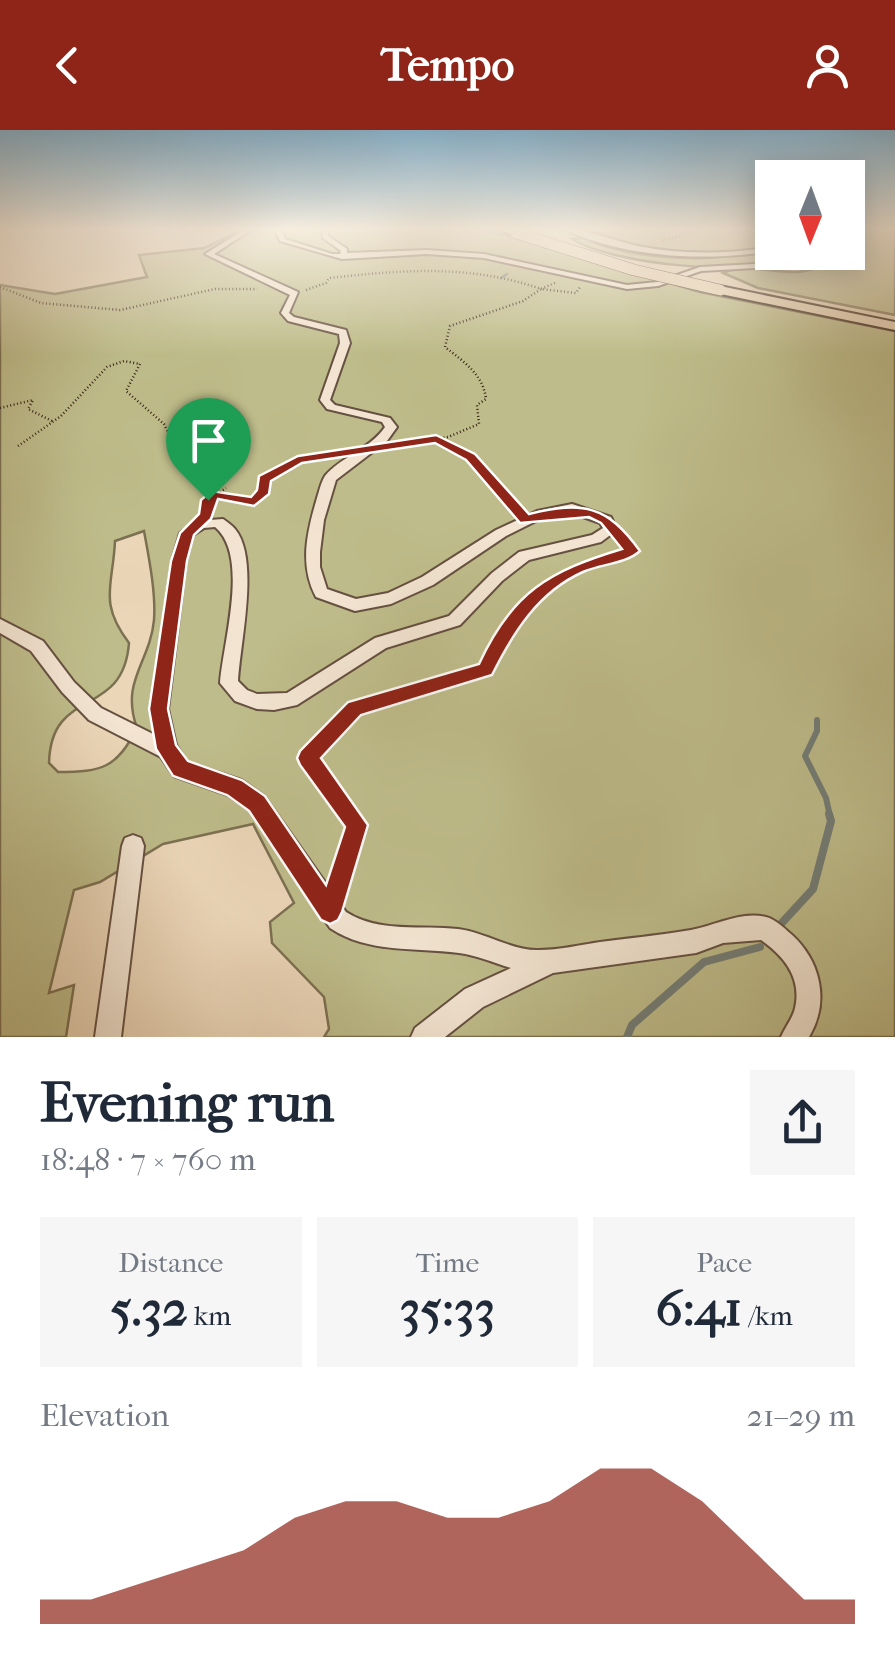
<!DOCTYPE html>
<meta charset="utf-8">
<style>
:root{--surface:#fff;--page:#f6f6f7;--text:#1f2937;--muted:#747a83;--accent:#8f2418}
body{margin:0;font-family:"IM FELL French Canon",serif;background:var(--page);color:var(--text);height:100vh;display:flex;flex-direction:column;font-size:38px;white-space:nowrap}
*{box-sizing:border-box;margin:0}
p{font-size:32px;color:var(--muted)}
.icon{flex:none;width:55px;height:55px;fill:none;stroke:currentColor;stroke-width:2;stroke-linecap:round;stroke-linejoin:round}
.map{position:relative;height:907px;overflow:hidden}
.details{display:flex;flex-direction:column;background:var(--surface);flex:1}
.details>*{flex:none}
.needle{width:65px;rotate:181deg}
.fabs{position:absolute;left:755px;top:30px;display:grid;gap:20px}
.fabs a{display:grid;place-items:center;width:110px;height:110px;border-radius:0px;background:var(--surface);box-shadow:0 5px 25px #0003;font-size:50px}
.pin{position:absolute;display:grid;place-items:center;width:85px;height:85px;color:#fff;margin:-102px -42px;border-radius:50% 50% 50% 0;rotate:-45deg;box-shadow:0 0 10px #0007}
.pin .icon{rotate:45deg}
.round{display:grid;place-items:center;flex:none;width:105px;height:105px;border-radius:0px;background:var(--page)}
.head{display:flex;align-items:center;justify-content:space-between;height:170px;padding:0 40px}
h1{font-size:55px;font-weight:700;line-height:75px}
.figures{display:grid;grid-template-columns:repeat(3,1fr);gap:15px;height:170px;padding:10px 40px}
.figures div{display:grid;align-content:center;border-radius:0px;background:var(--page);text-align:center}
.figures b{font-size:50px;font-weight:700}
.figures small{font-size:28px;font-weight:400}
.figures p{font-size:28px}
.chart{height:280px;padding:20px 40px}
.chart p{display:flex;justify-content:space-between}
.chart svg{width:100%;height:180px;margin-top:10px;fill:var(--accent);opacity:.7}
header{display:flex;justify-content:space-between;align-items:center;height:130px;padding:0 40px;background:var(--accent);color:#fff;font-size:45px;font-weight:700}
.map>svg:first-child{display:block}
.green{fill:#bebc8a;stroke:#7c7052;stroke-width:2.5;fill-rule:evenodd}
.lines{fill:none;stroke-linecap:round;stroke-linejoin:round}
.stream-far2{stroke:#737d76;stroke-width:2.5}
.stream-far1{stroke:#737d76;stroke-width:6}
.stream{stroke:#737d76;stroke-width:8}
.minor-casing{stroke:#665041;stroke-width:4}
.highway-casing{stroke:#392419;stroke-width:4}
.path-far1{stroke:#392419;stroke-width:2.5;stroke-dasharray:1 2.5;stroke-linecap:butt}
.path{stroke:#392419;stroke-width:4;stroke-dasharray:4 8;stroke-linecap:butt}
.minor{fill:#f2e4d1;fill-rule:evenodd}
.highway{fill:#ebd6b8;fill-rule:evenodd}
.highway-bridge-casing{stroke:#392419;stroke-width:12;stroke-linecap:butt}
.highway-bridge{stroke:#ebd6b8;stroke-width:11}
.route{fill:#8f2418;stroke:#fff;stroke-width:2.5;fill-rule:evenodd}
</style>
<header><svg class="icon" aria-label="back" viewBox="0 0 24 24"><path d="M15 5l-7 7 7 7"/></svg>Tempo<svg class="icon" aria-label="person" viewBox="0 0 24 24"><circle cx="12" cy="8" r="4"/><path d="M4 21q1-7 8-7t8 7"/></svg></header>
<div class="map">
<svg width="895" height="907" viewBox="0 0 895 907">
<rect width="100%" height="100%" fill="#ebd6b8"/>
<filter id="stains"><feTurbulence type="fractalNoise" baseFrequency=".002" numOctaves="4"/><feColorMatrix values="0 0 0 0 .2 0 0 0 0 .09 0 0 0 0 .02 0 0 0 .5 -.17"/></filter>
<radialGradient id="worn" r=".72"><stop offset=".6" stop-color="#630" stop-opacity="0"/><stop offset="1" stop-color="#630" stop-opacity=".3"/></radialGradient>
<path class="green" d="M245 98H481L700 162 895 201V907H324L329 899 324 867 272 813 270 792 294 773 253 694 163 714 100 752 74 760 49 863 74 855 66 907H0V155L55 164 147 147 139 125 204 118ZM144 401C149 428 156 463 154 490 150 533 120 551 137 598 117 638 102 642 58 642L49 633C51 555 123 590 129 513 98 472 113 456 115 411Z
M570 98H772V118L726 125 660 122Z
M848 98H895V185L758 158 723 143C755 129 797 155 825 132L810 123 848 122Z
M583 108C622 125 664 129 706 128 732 128 777 113 797 127 753 148 613 135 572 109Z"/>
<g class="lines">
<path class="stream-far2" d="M501 148 507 144"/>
<path class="stream-far1" d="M817 590V601L805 626 826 668 830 686"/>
<path class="stream" d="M779 796 813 759 831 691 829 684
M627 907 632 895 704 832 760 817"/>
<g class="minor-casing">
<path id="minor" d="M247 98H254L214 124 298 162 289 183 294 187 346 200 350 213 330 270 335 275 390 288 397 297 387 311 336 350 324 390 320 422V437L327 459 356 469 388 463 422 447 496 400 537 381 572 374 611 387 617 400 601 412 529 430 502 451 460 495 386 518 297 575 274 580 257 579 235 571 220 553C223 512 250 426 215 397L204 398 193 405 186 431 168 579 176 615 187 632 241 650 264 666 346 782C378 803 422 795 458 799 485 802 512 821 539 820 559 820 580 815 600 812 630 808 661 805 691 800 715 796 740 781 766 787 775 789 784 798 791 804 821 831 830 872 809 907H781C785 897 793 888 795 878 802 848 784 826 761 810L723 813 696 823 553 843 483 877 445 907H411L415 898 465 859 511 838C494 833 476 825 459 823 414 817 369 824 330 798L250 680 228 665 174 646 161 627 89 590 62 562 31 521 0 503V489L43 511 74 552 101 578 155 605 150 579 172 431 180 403 196 391 223 389C227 392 232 395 235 399 260 429 240 513 238 551L247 560 257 564 287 563 375 508 449 486 492 443 519 422 592 405 603 398 600 393 572 383 540 389 506 406 433 455 391 474 355 481 316 467C299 435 307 402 317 368 319 362 321 352 325 346 339 328 370 319 385 297L382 292 327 279 320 270 340 213 339 204 288 191 281 183 290 165 205 124Z
M274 98H280L285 109 332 124H340L341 121 323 108 322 98H328V106L347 119V123L427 120 484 124 627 155 657 152 700 137 789 132 798 127 794 122H801L806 128 791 136 701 141 658 156 627 159 484 128 427 124 342 129 280 111Z
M561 98C586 98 613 111 638 116 683 125 727 124 772 117V121C705 132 623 128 561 98Z
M133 705 141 708 144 716 121 907H95L122 716 125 708Z"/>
</g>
<g class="highway-casing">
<path id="highway" d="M495 98H510L521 103 516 106Z
M720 156 895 192V200L716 163V157Z"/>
</g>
<path class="path-far1" d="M662 111 708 98
M0 157 41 173 120 180 215 159H257
M306 160 326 153 329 148C402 140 470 134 541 159L557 152
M0 278 33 270 28 279 52 291
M439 310 471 327 518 381
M395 315 448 307 479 294 477 275 486 269C483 244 464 232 445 217L450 196 523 171 541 159 576 163 580 157
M18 316 61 286 107 237 124 231 140 234 126 261 164 294 186 339 207 361 208 380
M217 364 226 358
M208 370 216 364 254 372 264 361V349C286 335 308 329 334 326
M351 686 308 628 354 579 486 540C522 468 559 446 633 421L619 407"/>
<path class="path" d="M338 754 357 695 349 684"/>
<use href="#minor" class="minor"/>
<use href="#highway" class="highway"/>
<g class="highway-bridge-casing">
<path id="highway-bridge" d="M516 103 634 140 720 160"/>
</g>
<use href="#highway-bridge" class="highway-bridge"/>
</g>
<linearGradient id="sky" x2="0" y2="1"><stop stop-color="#88b6d3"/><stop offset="0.44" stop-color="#f6eddf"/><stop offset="1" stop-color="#f6eddf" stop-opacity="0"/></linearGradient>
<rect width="895" height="225" fill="url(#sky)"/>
<path class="route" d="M436 305 475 324 529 384C583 371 607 375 640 421 626 434 601 434 583 442 538 462 513 503 492 545L361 585 321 628 368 695 342 782 338 790 330 794 321 790 249 681 227 665 173 646 156 619 149 579 171 431 180 403 199 384 201 370 211 361 251 367 257 360 259 346 298 326ZM435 313 466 330 520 393 589 387 601 393 622 419C549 441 512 462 479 534L348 572 300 621 297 628 300 635 345 697 326 755 265 666 242 650 188 631 176 615 168 579 187 431 194 405 211 389 218 369 254 376 269 364 271 351 302 333Z"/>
<rect width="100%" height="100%" filter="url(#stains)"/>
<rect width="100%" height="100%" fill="url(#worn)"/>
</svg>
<div class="fabs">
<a><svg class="needle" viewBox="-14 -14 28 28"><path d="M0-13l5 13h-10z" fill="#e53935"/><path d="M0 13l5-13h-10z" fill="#747a83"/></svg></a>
</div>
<div class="pin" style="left:208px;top:370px;background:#1e9e55"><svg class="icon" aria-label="arrive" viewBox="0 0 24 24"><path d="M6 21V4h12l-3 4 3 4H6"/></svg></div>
</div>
<section class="details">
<div class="head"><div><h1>Evening run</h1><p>18:48 · 7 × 760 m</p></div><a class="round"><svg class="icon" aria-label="share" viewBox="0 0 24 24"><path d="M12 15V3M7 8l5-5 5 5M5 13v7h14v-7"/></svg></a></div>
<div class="figures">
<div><p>Distance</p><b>5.32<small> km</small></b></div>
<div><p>Time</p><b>35:33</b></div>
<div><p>Pace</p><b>6:41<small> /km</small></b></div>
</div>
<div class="chart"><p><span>Elevation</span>21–29 m</p>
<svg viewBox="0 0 160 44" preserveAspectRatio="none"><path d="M0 44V38L10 38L20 34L30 30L40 26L50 18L60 14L70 14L80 18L90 18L100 14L110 6L120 6L130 14L140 26L150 38L160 38V44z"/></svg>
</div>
</section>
